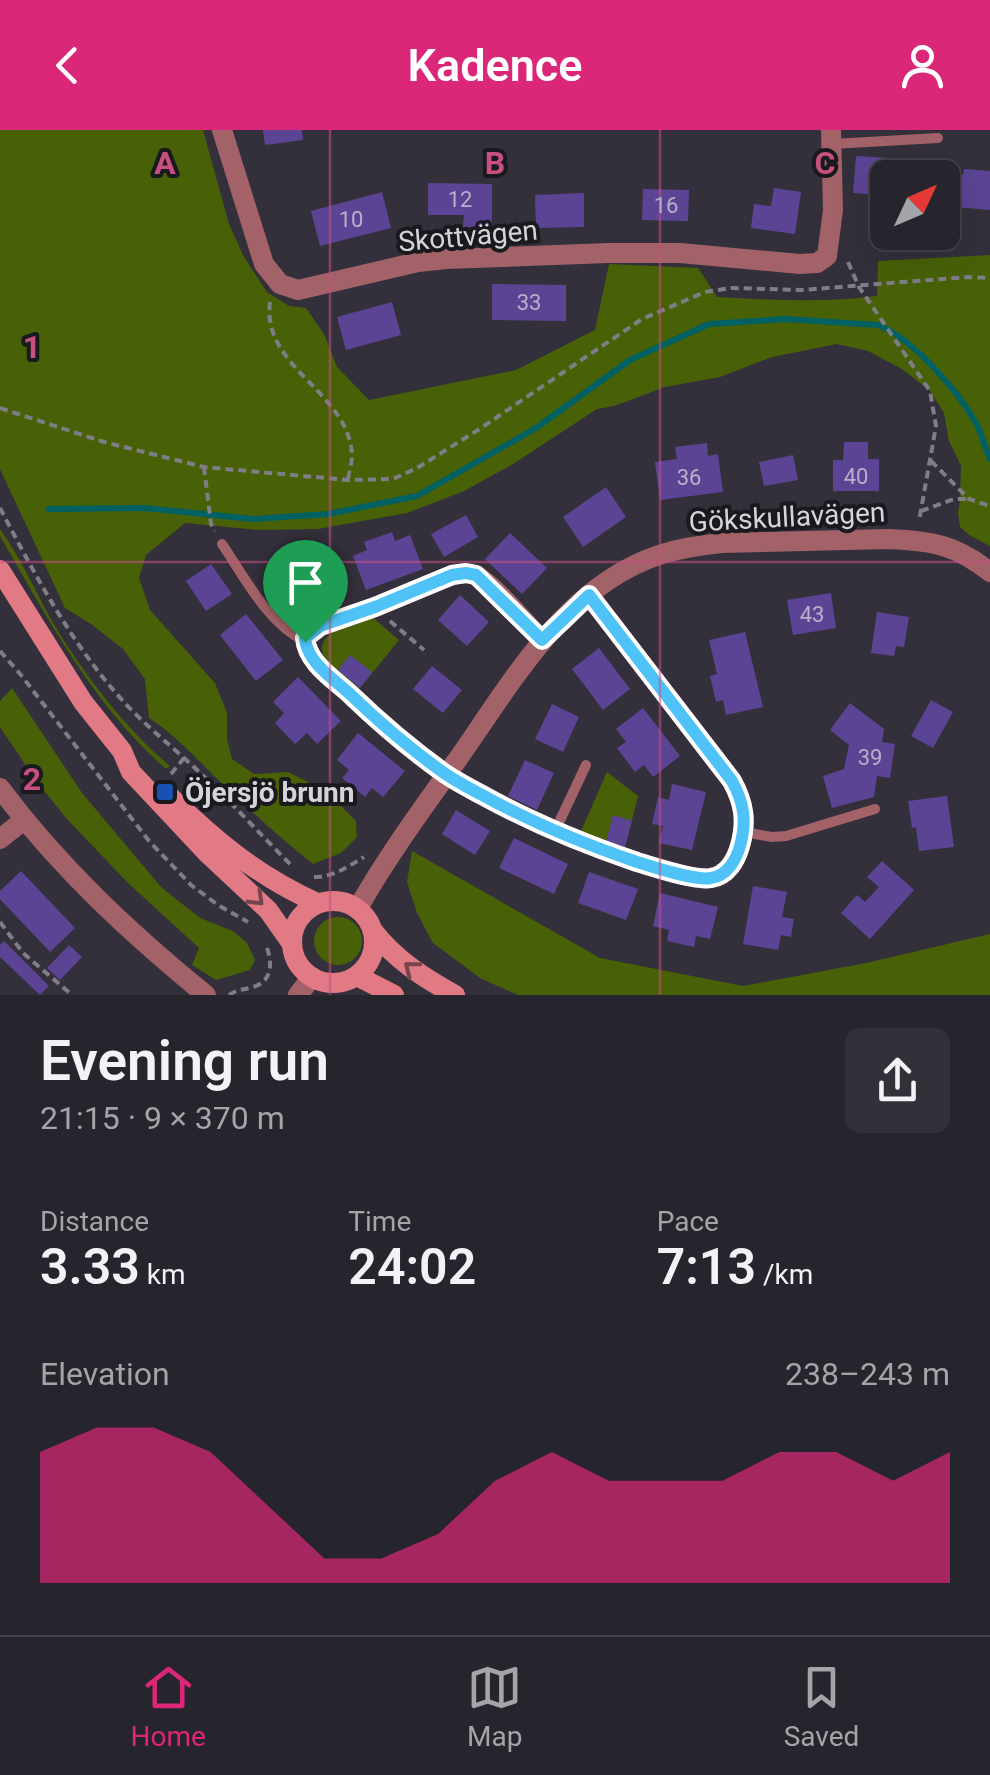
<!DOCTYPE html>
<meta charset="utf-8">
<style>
:root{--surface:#26242c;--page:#323038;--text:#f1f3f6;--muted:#a4a4a9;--line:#424148;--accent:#db2777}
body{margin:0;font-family:Roboto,sans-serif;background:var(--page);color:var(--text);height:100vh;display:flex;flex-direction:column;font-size:38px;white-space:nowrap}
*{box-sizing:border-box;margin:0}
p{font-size:32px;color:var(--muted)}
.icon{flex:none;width:55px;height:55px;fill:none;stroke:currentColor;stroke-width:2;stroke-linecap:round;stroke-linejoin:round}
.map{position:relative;height:865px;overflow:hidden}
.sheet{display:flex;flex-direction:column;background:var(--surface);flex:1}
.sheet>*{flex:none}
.needle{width:65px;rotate:46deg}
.fabs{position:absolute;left:870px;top:30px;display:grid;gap:20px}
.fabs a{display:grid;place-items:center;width:90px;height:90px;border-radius:15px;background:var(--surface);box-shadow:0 10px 40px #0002,0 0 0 2px var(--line);font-size:50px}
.pin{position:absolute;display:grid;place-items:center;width:85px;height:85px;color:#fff;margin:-102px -42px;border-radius:50% 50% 50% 0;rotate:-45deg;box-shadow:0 0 10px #0007}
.pin .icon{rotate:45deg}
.round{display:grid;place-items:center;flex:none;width:105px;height:105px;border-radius:15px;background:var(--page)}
.head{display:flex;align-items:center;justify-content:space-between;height:170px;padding:0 40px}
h1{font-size:55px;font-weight:600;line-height:75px}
.stats{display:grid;grid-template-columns:repeat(3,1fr);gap:15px;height:170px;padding:10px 40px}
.stats div{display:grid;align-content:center}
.stats b{font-size:50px;font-weight:600}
.stats small{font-size:28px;font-weight:400}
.stats p{font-size:28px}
.chart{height:280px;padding:20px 40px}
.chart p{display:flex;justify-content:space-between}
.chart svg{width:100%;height:180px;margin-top:10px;fill:var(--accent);opacity:.7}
header{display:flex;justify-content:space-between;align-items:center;height:130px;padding:0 40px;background:var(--accent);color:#fff;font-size:45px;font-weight:600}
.dock{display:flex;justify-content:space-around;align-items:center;height:140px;border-top:2px solid var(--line);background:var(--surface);font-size:28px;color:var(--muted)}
.dock a{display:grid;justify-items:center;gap:5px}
.dock .on{color:var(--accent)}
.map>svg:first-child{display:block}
.green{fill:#486107}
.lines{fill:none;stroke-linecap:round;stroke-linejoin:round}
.stream{stroke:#006165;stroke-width:6}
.building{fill:#5c4495}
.path{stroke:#7f7d86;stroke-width:4;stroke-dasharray:8 5;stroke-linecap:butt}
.lane{stroke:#a26268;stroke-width:10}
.street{stroke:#a26268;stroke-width:20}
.secondary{stroke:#e17a85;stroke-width:20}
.oneway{stroke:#74454c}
.route-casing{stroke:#fff;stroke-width:20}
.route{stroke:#4fc3f7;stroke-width:12}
.grid{fill:none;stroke:#c85081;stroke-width:2.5;stroke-opacity:0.55}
.transit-dot{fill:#1a4fb4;stroke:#1a191e;stroke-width:4}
.labels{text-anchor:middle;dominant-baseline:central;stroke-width:8;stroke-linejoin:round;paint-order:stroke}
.number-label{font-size:22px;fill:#b7b0ca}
.street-label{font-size:28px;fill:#d5d4db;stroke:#1a191e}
.poi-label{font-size:28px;font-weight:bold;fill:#d5d4db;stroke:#1a191e;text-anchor:start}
.grid-label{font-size:32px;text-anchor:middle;font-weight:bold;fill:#c85081;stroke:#1a191e;stroke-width:8;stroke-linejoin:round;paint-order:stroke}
</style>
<header><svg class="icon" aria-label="back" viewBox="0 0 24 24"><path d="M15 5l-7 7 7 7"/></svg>Kadence<svg class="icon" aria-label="person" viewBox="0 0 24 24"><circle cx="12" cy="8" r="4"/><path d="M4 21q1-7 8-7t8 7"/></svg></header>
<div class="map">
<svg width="990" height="865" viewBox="0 0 990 865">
<rect width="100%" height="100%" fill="#33303b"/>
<path class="green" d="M0 0H203L229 94 244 127 267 162 289 176 306 178 324 204 337 237 369 270 516 240 595 200 609 134 698 138 717 167C771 170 824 173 877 166L878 131 990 125V416L969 405 960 397 958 383 960 371 961 336 949 311 944 283 930 261 902 239 868 221 837 214 772 227 720 247 665 257 614 276 597 279 513 334 464 361 407 383 318 399 260 400 185 393 146 425 139 448 150 480 215 553 227 583V609L232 629 254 644 288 642 326 661 356 691 357 707 341 723 313 734C278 706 245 676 213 645 191 623 176 606 149 588L145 549 123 519 91 494 65 478 0 339Z
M0 399C24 432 39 471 61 506 92 554 126 599 170 636L166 639C93 575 48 489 0 406Z
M372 487 399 510 360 558C350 550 335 541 327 531 307 503 354 493 372 487Z
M12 558 82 663 161 757 200 788 233 801 247 813 255 830 250 840 216 850 192 835 199 818 128 753 67 689 37 652 0 597V571Z
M607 642 638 666 625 717 581 701Z
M412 721 600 828 743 856 866 833 990 804V865H518L480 848 433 813 417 783 407 752Z
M314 811a24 24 0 1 1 48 0a24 24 0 1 1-48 0Z"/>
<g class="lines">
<path class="stream" d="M49 379 145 378 253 389 328 384 417 366 536 298 630 230 709 194 785 189 878 195C911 207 958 261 976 293 982 304 985 318 990 329"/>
</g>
<path class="building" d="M263 0H302L303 10 265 15Z
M856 26 905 29 903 48H888V66L853 63Z
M964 39 990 41V80L942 76V48H938V43L963 45Z
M428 53 492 54V97H463L464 85H428Z
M774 58 801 62 795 104 751 98 754 74 771 76Z
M643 59 689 60 688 91 642 90Z
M382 62 391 98 320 116 311 81Z
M584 63V97L536 98 535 65Z
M492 154 566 155V191L492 190Z
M392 172 401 205 346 220 337 187Z
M844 312H868V329H879V361H833V330H843Z
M707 313 708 326 718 324 723 362 660 370 655 332 677 329 675 317Z
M793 325 798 350 764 356 759 332Z
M606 357 626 387 583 417 563 387Z
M466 385 478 407 444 427 431 404Z
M392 402 395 411 410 405 423 439 366 460 353 426 367 420 364 412Z
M510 403 547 438 522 464 485 429Z
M320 429 321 438 336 437 339 465 272 472 269 444 291 441 290 432Z
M211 434 232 464 206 481 186 451Z
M831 463 836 498 793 505 787 470Z
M460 465 489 492 467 516 438 490Z
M877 482 909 487 904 517 896 516 894 526 871 523Z
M246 484 283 530 256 551 220 505Z
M745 502 763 577 726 585 723 570 716 572 710 546 717 544 709 510Z
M599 518 630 559 603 580 572 539Z
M350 525 372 542 360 558 338 540Z
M432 536 462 560 443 583 413 559Z
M298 547 341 591 317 614 307 603 295 614 275 593 284 583 273 572Z
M931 570 953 582 933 618 911 606Z
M850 573 884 599 882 612 895 614 890 648 877 646 874 667 832 678 823 646 844 639 849 615 830 600Z
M552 574 579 587 563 622 535 609Z
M643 578 680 626 653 647 644 635 635 642 617 618 626 612 616 599Z
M358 603 405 641 383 667 372 658 365 667 342 648 349 640 337 630Z
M525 630 554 643 537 680 508 666Z
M672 654 706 662 692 720 659 713 663 696 652 694 658 667 669 670Z
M947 666 954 717 919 721 916 697 912 698 908 671Z
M456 680 490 701 475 725 442 704Z
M613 685 632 691 625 717 606 712Z
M514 708 568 734 554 764 499 738Z
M882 731 914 760 870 809 841 783 857 765 865 772 879 757 867 747Z
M21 741 75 798 50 822 0 769V761Z
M589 742 638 759 626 790 578 773Z
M753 756 787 762 782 787 794 789 791 807 781 805 778 820 743 814Z
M660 763 718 777 710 809 696 806 694 817 667 811 669 800 653 796Z
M4 811 49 856 40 865 0 827V815Z
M69 815 82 827 60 850 47 838Z"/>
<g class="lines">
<path class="path" d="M848 132 859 157 930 261 936 296 919 391
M270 172C261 238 350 262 352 326 352 333 349 342 348 349
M0 278 104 312 204 337 348 350 393 349 417 338 478 300 642 189 705 162 731 158 801 160 968 147 990 148
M931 331 969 369 990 376
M204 337 211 394 215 401
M0 378C35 445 72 515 123 571 142 592 163 609 184 628 222 662 256 700 292 736
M921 381 954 369H969
M390 491 424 520
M0 521 21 545 149 711 191 755 218 775 248 792
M171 644 184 628
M314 747C334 747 347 737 364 727
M0 792 23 823 72 865
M229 865C238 859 243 860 253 857 274 851 272 831 266 815"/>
<path class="lane" d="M832 14 938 8
M222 414C245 448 267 492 304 511
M555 701 586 635
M744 702 772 707 786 706 875 679"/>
<path class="street" d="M222 0 264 134 280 154 298 160 418 132 446 129 609 123H680L800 134 817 133 827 126 833 80 831 0
M542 510C526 494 494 455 477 446 469 442 461 443 453 445L375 477 321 496 305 508C307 533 333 549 351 565 380 593 412 620 444 643 457 652 471 659 484 666 533 693 584 714 637 732 654 737 696 751 711 748 727 745 736 730 740 716 747 691 744 673 732 651L589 465
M0 658C58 736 130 803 206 865
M0 709 24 690
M358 778C388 725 425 675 460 626 514 549 567 454 662 424 681 418 702 415 722 413L889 409C933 411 956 415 990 442
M298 865 312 847"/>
<path class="secondary" d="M0 440 83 572 122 621 131 642 207 723 268 780 292 814
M163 660C213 709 254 744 317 773
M292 812a41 41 0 1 1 82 0a41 41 0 1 1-82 0Z
M374 802C396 830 424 848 455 865
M357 846 394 865"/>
</g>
<defs><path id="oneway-chevron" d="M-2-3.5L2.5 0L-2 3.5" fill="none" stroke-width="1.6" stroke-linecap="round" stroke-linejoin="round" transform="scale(2.5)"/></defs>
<g class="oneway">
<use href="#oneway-chevron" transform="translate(257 769) rotate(44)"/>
<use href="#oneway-chevron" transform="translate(411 838) rotate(-142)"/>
</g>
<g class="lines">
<g class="route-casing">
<path id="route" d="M466 443 476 445 542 510 589 465 732 651C744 673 747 691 740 716 736 730 727 746 711 748 695 751 654 737 637 732 584 714 533 693 484 666 471 659 457 652 444 643 412 620 380 593 351 565 334 549 307 533 305 508L320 496 375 477 452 445Z"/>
</g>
<use href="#route" class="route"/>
</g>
<path class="grid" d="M330 0V865M660 0V865M0 432H990"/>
<rect class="transit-dot" x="155" y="652" width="20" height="20" rx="5"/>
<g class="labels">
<g class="number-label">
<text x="460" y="69">12</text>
<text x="666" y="75">16</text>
<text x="351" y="89">10</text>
<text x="529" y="172">33</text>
<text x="856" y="346">40</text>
<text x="689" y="347">36</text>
<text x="812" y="484">43</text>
<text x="870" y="627">39</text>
</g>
<g class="street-label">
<text transform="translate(468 106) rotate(-5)">Skottvägen</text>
<text transform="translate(787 387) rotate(-3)">Gökskullavägen</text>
</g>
<g class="poi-label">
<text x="185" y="662">Öjersjö brunn</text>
</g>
</g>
<g class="grid-label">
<text x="165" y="44">A</text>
<text x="495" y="44">B</text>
<text x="825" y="44">C</text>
<text x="32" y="228">1</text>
<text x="32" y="660">2</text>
</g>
</svg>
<div class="fabs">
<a><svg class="needle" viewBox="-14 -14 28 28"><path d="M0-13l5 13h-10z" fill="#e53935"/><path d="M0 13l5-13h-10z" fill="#a4a4a9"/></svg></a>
</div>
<div class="pin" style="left:305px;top:512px;background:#1e9e55"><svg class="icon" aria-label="arrive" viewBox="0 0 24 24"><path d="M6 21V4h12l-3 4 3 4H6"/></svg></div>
</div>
<section class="sheet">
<div class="head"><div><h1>Evening run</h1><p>21:15 · 9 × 370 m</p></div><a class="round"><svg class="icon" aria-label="share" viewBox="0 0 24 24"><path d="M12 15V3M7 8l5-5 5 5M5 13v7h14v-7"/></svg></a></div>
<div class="stats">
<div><p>Distance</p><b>3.33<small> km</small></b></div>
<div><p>Time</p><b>24:02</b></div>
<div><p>Pace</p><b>7:13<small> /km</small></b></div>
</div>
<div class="chart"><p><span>Elevation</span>238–243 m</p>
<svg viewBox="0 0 160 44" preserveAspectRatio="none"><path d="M0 44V12L10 6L20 6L30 12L40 25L50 38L60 38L70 32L80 19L90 12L100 19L110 19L120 19L130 12L140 12L150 19L160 12V44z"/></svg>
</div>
</section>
<nav class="dock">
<a class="on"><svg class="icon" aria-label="home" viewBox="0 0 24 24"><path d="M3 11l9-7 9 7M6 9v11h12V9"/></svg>Home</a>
<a><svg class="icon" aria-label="map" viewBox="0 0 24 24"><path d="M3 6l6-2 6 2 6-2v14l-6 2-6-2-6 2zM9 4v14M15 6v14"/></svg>Map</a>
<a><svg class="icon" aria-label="saved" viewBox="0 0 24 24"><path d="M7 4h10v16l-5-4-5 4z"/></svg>Saved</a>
</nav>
